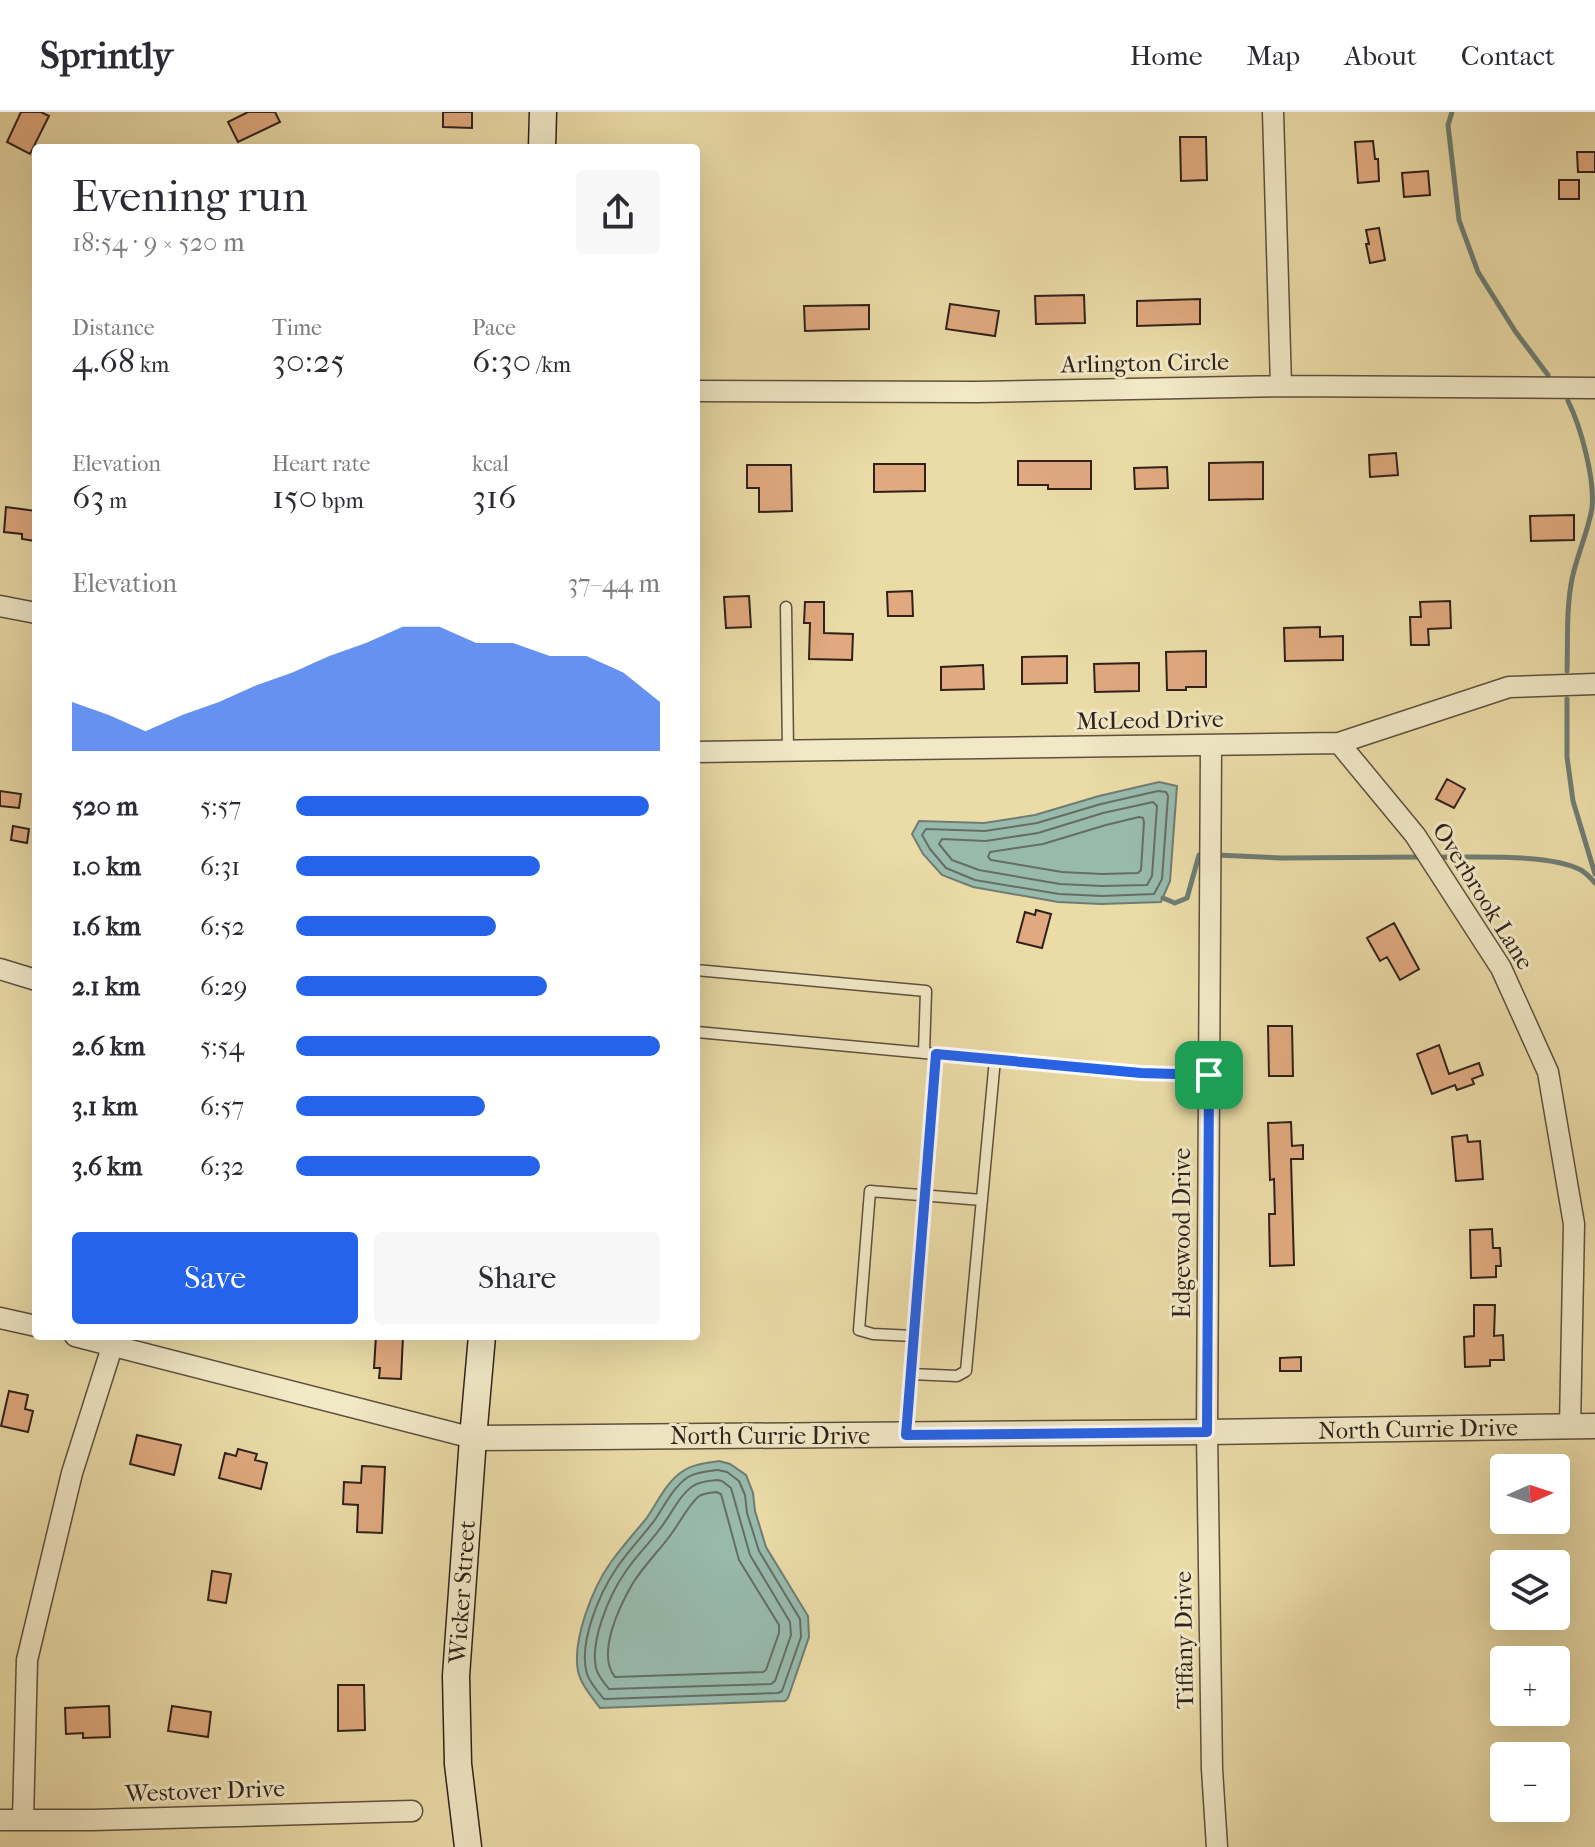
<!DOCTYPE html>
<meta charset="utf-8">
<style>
:root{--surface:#fff;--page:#f7f7f7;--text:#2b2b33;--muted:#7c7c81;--line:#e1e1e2;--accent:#2563eb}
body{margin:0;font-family:"IM FELL French Canon",serif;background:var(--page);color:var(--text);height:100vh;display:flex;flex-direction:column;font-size:30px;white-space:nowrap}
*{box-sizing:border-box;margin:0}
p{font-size:26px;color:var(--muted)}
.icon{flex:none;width:44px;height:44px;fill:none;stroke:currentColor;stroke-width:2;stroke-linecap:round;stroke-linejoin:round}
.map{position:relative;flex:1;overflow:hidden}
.sheet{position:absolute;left:32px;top:32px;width:668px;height:1196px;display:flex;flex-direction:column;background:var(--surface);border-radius:8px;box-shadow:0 8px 32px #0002}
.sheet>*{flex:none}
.needle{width:52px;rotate:87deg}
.buttons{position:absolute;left:1490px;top:1342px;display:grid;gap:16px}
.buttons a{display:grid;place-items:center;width:80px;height:80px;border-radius:8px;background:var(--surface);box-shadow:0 8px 32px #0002;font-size:40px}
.pin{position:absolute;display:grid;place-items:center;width:68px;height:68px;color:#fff;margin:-34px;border-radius:16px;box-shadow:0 4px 12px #0006}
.round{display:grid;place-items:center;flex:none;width:84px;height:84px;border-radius:8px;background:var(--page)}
.summary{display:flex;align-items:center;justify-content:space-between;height:136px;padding:0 40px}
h1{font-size:44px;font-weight:600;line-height:60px}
.stats{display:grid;grid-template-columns:repeat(3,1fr);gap:12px;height:136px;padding:8px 40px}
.stats div{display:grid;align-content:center}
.stats b{font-size:34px;font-weight:600}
.stats small{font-size:22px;font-weight:400}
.stats p{font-size:22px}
.chart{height:224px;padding:16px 40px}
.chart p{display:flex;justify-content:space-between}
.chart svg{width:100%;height:144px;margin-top:8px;fill:var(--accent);opacity:.7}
.button{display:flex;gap:16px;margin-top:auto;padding:16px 40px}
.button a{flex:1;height:92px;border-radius:8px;background:var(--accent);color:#fff;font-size:32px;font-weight:600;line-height:92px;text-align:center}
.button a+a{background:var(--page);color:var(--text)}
ul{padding:0 40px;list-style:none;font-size:26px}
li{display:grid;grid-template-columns:128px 96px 1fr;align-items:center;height:60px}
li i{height:20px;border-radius:10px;background:var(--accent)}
header{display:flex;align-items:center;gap:48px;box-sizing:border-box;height:112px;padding:0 40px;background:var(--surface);border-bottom:2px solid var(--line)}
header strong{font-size:38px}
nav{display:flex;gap:44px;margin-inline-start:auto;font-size:28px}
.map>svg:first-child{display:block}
.water{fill:#98baad;stroke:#6e7d73;stroke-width:2}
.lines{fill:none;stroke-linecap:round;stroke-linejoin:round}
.shore{stroke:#646e64;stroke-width:2}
.stream{stroke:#6e7d73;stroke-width:5}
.building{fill:#e0a97f;stroke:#30211b;stroke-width:2}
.service-casing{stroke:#5e503e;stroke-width:13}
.minor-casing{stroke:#5e503e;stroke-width:23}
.tertiary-casing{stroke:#5e503e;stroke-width:27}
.secondary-casing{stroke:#30211b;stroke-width:29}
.service{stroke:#f1e8c6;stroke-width:10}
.minor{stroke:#f1e8c6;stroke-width:20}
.tertiary{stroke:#f1e8c6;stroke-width:24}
.secondary{stroke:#f1e8c6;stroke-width:26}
.route-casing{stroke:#fff;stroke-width:16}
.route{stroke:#2563eb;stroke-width:10}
.labels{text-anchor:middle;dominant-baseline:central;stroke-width:6;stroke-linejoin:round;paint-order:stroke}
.street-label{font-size:24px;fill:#30211b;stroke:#f1e8c6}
</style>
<header>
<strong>Sprintly</strong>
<nav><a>Home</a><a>Map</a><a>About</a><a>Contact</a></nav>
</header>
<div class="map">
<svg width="1595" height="1735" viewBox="0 0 1595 1735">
<rect width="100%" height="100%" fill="#eadba7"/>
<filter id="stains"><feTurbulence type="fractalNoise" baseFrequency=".0025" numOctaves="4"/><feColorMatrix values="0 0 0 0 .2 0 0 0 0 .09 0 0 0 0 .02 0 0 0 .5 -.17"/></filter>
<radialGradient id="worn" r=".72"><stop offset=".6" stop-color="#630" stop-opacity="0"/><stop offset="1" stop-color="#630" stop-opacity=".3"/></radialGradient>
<path class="water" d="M1159 670 1177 674 1170 769 1161 790 1101 792 1058 790 973 775 942 763 923 742 912 722 919 709 984 711 1035 703 1099 684Z
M719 1349 730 1352 746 1363 753 1381 755 1399 766 1435 808 1504 809 1525 788 1586 785 1589 600 1596C592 1585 581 1573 578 1559 572 1528 593 1475 611 1450 622 1435 634 1421 646 1407 657 1391 667 1369 683 1359 693 1352 707 1351 719 1349Z"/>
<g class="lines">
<path class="shore" d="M1158 679 1166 680 1168 684 1162 767 1154 782 1102 784 1059 782 975 768 946 756 930 737 922 723 926 717 985 719 1037 711 1101 692Z
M1153 690 1157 694 1152 764 1147 773 1102 774 1060 772 979 758 952 748 939 732 942 727 986 729 1038 721 1103 701Z
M1139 705 1143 706 1144 710 1141 758 1138 761 1102 762 1062 760 991 748 988 745 990 740 1043 732 1106 713Z
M718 1358 727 1360 739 1369 745 1383 747 1401 759 1439 800 1507 801 1525 782 1579 778 1581 604 1587C598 1580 590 1571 587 1562 578 1532 599 1482 616 1457 627 1440 642 1425 654 1409 664 1395 673 1375 688 1365 697 1360 708 1359 718 1358Z
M717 1368 722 1369 731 1376 750 1443 790 1510 791 1523 775 1569 771 1572 609 1577C604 1571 598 1564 596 1556 590 1529 609 1484 624 1462 634 1446 648 1433 659 1418 670 1405 679 1383 693 1374 700 1369 710 1369 717 1368Z
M716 1380 721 1382 739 1448 779 1513V1521L766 1558 763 1560 615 1565C596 1542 620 1493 633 1471 644 1453 660 1438 672 1421 680 1410 688 1394 698 1385 703 1381 710 1381 716 1380Z"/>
<path class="stream" d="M1452 0 1448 13 1459 108 1478 160 1515 219 1548 263
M1567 559C1568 528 1566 497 1572 467 1577 443 1588 420 1592 396 1595 367 1581 315 1568 289
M1567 587V645L1573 689 1595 762
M1216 743 1281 746 1422 745
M1436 745C1474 746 1549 741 1581 758 1586 761 1591 766 1595 771
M1163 786 1175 791 1187 786 1199 743H1206"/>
</g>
<path class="building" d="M21 0H41L49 4 30 42 7 30Z
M248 0H275L280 10 238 30 228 10Z
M443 0H472V16L443 15Z
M1180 25H1206L1207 68 1181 69Z
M1373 29 1375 47H1378L1379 69 1358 71 1355 30Z
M1577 40H1595V60H1578Z
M1428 59 1430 83 1404 85 1402 61Z
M1559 68H1579V87H1559Z
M1379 116 1385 148 1370 151 1366 132H1369L1366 118Z
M1084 183 1085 211 1036 212 1035 184Z
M1200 187V212L1137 214V189Z
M950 192 999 199 995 224 946 217Z
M869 193V217L805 219 804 194Z
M1396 341 1398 363 1370 365 1369 343Z
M1018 349H1091V377H1048V373H1018Z
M1263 350V387L1209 388V351Z
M874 352H925V379L874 380Z
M747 353H791L792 399 759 400V376H747Z
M1167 355 1168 376 1135 377 1134 356Z
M6 395 36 399 35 429 22 427V422L4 420Z
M1574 403V428L1531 429 1530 404Z
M912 479 913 504H888L887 480Z
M749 484 751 515 726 516 724 485Z
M1450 489 1451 516 1428 517 1429 533H1411L1410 505H1421L1420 490Z
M805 490H824V521L853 522 852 548 809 547 810 511H804Z
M1320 515V525L1343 524V548L1285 549 1284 516Z
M1206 539V575H1186V578H1167L1166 540Z
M1067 544V571L1022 572V545Z
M1139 551V579L1095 580 1094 552Z
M983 553 984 577 941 578V555Z
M1447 667 1465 677 1454 696 1436 687Z
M0 679 21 682 19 696 0 694Z
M13 714 29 717 27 731 11 728Z
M1036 798 1051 802 1042 836 1017 830 1025 800 1035 803Z
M1394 811 1419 857 1400 868 1387 845 1380 849 1367 826Z
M1268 914H1292L1293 964H1269Z
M1439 933 1449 962 1479 951 1483 963 1472 967 1474 972 1457 978 1455 973 1432 982 1417 942Z
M1291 1010 1292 1034 1303 1033V1047H1291L1294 1153 1270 1154 1269 1102H1275L1274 1067 1270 1068 1268 1011Z
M1467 1023 1468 1030 1480 1029 1483 1067 1456 1069 1452 1025Z
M1492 1117 1493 1136H1500L1501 1154H1496V1165L1471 1166 1470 1118Z
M1474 1193H1495L1494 1224 1503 1223 1504 1248H1490V1254L1465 1255 1464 1225 1474 1224Z
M376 1224H403L401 1267 379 1266 380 1256H374Z
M1301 1245V1259H1280V1246Z
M9 1279 28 1283 25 1297 33 1299 28 1320 1 1314Z
M137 1323 181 1333 174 1363 130 1352Z
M238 1337 257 1342 255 1348 267 1351 261 1377 219 1366 225 1341 236 1344Z
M362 1354 385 1355 382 1421 357 1420 358 1393 343 1392 344 1370 361 1371Z
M212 1459 231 1462 226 1491 208 1488Z
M338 1573H364L365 1618 338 1619Z
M109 1594 110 1625 83 1626V1621L66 1622 65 1596Z
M172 1594 211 1600 208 1625 168 1619Z"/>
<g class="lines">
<g class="service-casing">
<path id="service" d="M786 495 788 639
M696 858 926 879 924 941
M697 920 1141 961 1209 963
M914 1224 873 1222 859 1218 870 1079 982 1088
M911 1262 957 1264 966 1259 995 947
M906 1321 936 942"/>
</g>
<g class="minor-casing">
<path id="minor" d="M1273 0 1281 274
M696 279 977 280 1281 274 1595 276
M0 494 36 501
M1339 631 1415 723 1501 856 1548 960 1574 1112 1570 1315
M1211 634 1207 1320 1212 1657 1217 1735
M696 640 1339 631 1509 575 1595 572
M0 857 36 868
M0 1206 36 1214
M75 1224 473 1326
M0 1708H92L412 1699
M23 1708 27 1548 72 1361 112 1235"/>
</g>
<g class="tertiary-casing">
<path id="tertiary" d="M473 1326 1207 1320 1595 1314"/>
</g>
<g class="secondary-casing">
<path id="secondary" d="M542 36 543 0
M468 1735 458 1652 456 1564 473 1326 482 1224"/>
</g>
<use href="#service" class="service"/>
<use href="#minor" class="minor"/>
<use href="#tertiary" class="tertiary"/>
<use href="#secondary" class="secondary"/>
</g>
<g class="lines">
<g class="route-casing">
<path id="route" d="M936 942 1141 961 1209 963 1207 1320 906 1323Z"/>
</g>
<use href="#route" class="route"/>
</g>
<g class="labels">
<g class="street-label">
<text transform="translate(1145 251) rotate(-1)">Arlington Circle</text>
<text transform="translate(1150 608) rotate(-1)">McLeod Drive</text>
<text transform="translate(1483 784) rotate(58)">Overbrook Lane</text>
<text transform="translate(1182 1121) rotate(-90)">Edgewood Drive</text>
<text transform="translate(1418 1317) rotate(-1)">North Currie Drive</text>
<text x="770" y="1324">North Currie Drive</text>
<text transform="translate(462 1480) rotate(-86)">Wicker Street</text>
<text transform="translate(1184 1528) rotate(-91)">Tiffany Drive</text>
<text transform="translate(205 1679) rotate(-2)">Westover Drive</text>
</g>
</g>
<rect width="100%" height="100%" filter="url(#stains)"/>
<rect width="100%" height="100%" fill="url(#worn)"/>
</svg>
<div class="buttons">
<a><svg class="needle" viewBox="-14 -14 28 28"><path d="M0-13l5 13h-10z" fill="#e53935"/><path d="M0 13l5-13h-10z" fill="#7c7c81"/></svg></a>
<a><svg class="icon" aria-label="layers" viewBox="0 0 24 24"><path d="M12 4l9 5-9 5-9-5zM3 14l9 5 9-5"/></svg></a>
<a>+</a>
<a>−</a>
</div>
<div class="pin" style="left:1209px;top:963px;background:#1e9e55"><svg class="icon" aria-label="arrive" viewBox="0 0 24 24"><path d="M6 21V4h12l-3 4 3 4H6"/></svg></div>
<section class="sheet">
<div class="summary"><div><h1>Evening run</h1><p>18:54 · 9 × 520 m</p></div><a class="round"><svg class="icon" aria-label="share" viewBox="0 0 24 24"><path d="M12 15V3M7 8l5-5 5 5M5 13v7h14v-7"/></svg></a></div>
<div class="stats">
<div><p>Distance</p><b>4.68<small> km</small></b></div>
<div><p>Time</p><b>30:25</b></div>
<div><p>Pace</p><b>6:30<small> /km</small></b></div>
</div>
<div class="stats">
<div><p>Elevation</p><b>63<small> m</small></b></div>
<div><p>Heart rate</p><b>150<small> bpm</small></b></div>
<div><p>kcal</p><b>316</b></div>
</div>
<div class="chart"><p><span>Elevation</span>37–44 m</p>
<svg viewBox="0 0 160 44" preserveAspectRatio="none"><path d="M0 44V29L10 33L20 38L30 33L40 29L50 24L60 20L70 15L80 11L90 6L100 6L110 11L120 11L130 15L140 15L150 20L160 29V44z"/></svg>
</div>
<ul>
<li><b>520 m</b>5:57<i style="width:97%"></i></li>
<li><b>1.0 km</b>6:31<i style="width:67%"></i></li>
<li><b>1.6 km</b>6:52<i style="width:55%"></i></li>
<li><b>2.1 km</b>6:29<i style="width:69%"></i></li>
<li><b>2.6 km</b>5:54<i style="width:100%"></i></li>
<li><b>3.1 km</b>6:57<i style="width:52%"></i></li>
<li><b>3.6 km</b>6:32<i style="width:67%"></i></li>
</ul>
<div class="button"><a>Save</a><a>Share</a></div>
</section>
</div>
